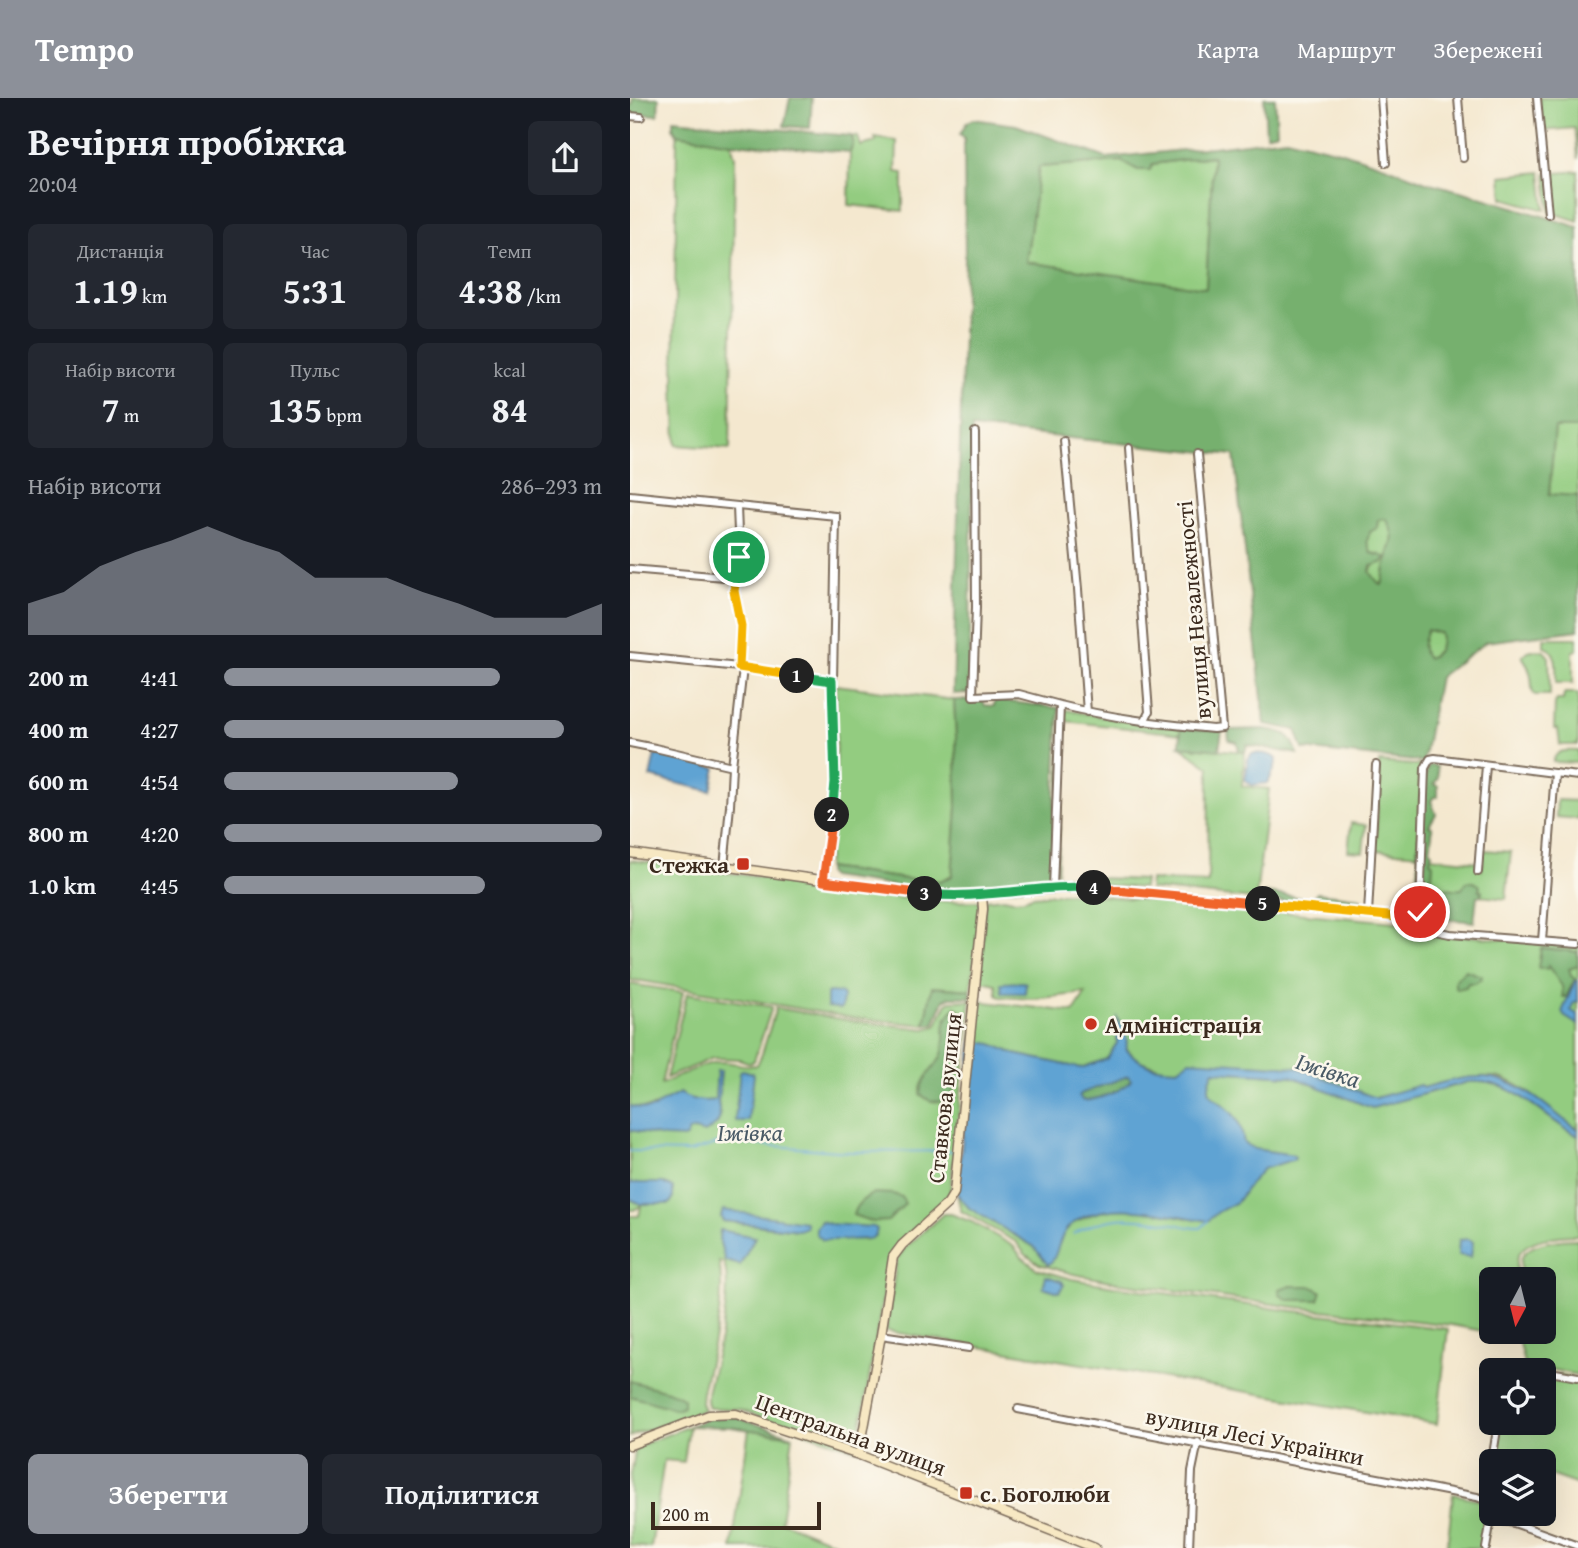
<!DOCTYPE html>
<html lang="uk">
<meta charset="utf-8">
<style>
:root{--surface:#171b24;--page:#242831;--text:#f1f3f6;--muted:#9ea1a6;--accent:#8c9099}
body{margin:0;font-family:"Gentium Book Plus",serif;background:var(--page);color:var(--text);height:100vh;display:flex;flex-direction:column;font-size:26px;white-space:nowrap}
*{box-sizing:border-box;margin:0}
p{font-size:23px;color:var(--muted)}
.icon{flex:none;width:38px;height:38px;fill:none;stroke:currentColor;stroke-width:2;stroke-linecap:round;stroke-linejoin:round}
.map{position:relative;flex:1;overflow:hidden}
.drawer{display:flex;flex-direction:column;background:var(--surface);width:630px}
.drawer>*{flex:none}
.needle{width:46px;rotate:187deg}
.tools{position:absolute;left:849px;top:1169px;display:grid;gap:14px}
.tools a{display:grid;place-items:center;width:77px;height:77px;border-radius:10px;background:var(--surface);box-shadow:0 7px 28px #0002;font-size:35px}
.scale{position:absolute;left:21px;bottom:18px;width:170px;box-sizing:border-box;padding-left:7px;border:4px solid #3b2a1e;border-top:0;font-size:19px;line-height:24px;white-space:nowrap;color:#3b2a1e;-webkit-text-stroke:5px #fbf7ec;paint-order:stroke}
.pin{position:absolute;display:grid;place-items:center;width:60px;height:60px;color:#fff;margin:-30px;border:4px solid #fff;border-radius:50%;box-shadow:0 2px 7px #0007}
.km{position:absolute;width:35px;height:35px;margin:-18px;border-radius:50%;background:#222;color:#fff;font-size:19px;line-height:35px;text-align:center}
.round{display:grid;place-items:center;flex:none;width:74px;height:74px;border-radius:10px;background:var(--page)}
.summary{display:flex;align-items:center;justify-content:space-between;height:119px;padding:0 28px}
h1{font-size:38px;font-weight:700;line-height:52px}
.figures{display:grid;grid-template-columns:repeat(3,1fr);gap:10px;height:119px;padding:7px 28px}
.figures div{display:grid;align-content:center;border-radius:10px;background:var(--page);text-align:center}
.figures b{font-size:35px;font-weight:700}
.figures small{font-size:19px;font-weight:400}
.figures p{font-size:19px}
.chart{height:196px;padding:14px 28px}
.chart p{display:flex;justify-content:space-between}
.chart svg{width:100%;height:126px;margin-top:7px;fill:var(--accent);opacity:.7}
.primary-button{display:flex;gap:14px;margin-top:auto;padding:14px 28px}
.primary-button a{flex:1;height:80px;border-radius:10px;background:var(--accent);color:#fff;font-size:28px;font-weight:700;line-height:80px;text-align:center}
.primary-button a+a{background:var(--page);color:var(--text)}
ul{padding:0 28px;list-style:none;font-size:23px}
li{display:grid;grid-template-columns:112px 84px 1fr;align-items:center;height:52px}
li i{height:18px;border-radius:9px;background:var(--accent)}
header{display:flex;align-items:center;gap:42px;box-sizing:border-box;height:98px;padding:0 35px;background:var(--accent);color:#fff}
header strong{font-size:33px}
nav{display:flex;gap:38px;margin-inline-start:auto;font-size:24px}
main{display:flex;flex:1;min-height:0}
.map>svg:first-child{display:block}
.green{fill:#93cc80;stroke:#677b4f;stroke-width:2;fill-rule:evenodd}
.forest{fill:#76b06e;stroke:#586d46;stroke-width:2;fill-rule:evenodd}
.water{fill:#5ea3d3;stroke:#4c6678;stroke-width:2;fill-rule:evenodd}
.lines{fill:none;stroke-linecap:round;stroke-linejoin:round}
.stream{stroke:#5ea3d3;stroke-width:2}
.street-casing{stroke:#7c6c5c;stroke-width:10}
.secondary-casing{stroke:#7c6c5c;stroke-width:11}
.street{stroke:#fff;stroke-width:6}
.secondary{stroke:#f7e8c3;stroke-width:8}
.split-1-casing{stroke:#fff;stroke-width:14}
.split-2-casing{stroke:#fff;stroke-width:14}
.split-3-casing{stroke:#fff;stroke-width:14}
.split-4-casing{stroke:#fff;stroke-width:14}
.split-5-casing{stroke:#fff;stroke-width:14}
.split-6-casing{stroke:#fff;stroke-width:14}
.split-1{stroke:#f5b400;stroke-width:9}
.split-2{stroke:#22a559;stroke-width:9}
.split-3{stroke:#f0652b;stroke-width:9}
.split-4{stroke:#22a559;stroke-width:9}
.split-5{stroke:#f0652b;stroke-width:9}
.split-6{stroke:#f5b400;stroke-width:9}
.poi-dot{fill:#c8321e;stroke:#fbf7ec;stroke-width:2.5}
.labels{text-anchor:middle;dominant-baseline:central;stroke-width:5;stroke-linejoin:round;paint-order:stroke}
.street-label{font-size:23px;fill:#3b2a1e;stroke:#fbf7ec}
.poi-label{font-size:23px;font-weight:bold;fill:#3b2a1e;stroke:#fbf7ec;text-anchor:start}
.water-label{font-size:24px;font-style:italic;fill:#495a66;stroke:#fbf7ec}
</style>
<header>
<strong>Tempo</strong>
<nav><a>Карта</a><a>Маршрут</a><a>Збережені</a></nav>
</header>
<main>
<section class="drawer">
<div class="summary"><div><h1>Вечірня пробіжка</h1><p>20:04</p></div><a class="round"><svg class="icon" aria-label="share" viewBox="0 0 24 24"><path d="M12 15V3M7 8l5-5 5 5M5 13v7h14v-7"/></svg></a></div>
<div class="figures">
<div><p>Дистанція</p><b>1.19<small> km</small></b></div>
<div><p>Час</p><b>5:31</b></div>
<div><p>Темп</p><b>4:38<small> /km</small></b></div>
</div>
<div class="figures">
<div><p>Набір висоти</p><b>7<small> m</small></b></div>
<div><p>Пульс</p><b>135<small> bpm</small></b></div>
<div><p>kcal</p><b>84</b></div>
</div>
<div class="chart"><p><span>Набір висоти</span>286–293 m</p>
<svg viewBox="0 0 160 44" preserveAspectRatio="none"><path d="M0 44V33L10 29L20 20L30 15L40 11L50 6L60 11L70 15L80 24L90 24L100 24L110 29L120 33L130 38L140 38L150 38L160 33V44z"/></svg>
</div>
<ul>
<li><b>200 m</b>4:41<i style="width:73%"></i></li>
<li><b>400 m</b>4:27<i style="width:90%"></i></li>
<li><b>600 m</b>4:54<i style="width:62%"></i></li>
<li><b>800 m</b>4:20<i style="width:100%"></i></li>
<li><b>1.0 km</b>4:45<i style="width:69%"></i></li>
</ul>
<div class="primary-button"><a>Зберегти</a><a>Поділитися</a></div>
</section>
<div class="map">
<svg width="948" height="1450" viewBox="0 0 948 1450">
<rect width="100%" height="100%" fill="#fbf7ec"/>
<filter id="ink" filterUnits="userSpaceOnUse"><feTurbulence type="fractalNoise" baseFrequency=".0143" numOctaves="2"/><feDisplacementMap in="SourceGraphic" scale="14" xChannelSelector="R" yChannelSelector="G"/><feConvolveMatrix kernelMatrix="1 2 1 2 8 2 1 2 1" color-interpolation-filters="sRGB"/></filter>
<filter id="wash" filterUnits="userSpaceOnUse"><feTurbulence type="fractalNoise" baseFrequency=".00686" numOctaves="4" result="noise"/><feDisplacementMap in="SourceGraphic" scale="28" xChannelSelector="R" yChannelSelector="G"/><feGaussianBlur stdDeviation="1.57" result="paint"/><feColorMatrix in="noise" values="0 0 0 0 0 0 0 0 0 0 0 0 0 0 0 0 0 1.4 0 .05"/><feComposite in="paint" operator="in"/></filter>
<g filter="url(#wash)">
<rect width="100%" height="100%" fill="#f4e8cf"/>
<path class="green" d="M909 0H948V61L945 30 912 33Z
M47 36 101 45 105 59 100 351 46 347 44 285Z
M221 38 228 39 231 48 246 44 245 40 267 43 266 74 273 75V113L219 107 220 54C223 48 225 44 221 38Z
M583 58 576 191 396 164 409 69 491 63 508 72 523 66Z
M948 73V123L920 114 916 76Z
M911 74 915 112 873 100 871 78Z
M925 329 948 330V398L919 397Z
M757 421C768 443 761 444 756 465 754 472 754 480 752 487L750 488 740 474 749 456 741 455 736 444 740 434 748 422Z
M797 532 810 535C813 547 808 557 796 560 790 550 793 542 797 532Z
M914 540H947V552L943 553V585H926C926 570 929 554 914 548Z
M901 552 914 553 919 559 920 597H905L902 593C902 579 900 569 892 558L898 553Z
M206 587 324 602 326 639 327 709 322 777 310 783 276 781 197 770 206 684Z
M935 595H948V647H930L928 631H924L925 605 927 602H933L934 596Z
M437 612 514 627 551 630 550 636 435 623 427 778 514 782 513 790 428 784 426 782 432 616Z
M550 648 615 654 612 688 639 691 626 799 624 801 519 791 520 782 578 785 579 669Z
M948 653V665L923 664C927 650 936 653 948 653Z
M749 664 793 668 788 756 746 752Z
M927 702 948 703V721L926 719Z
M721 725 736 727 733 754 718 753Z
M853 752 881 754 876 801 850 798 852 795 849 790C843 791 836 791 830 792 821 792 815 788 807 794L797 793V781L802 778 803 766 800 763V759L848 764 852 771Z
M0 762 136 780C147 785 155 786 166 784 227 793 288 806 349 803L350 811 341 892 302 889 295 927 223 920 12 883 0 882Z
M439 795 777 825 802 835 948 848V1031C935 1024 925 1014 913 1005 899 995 881 980 864 979 840 977 815 983 793 990L790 988 745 1000 666 969 535 971 507 962 496 950 487 922V945L477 961 450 970 385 956 362 946 339 1110 403 1148C424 1137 444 1122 466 1115 495 1106 528 1114 557 1120L564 983 584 973 661 978 742 1010 838 984C886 980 910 1019 948 1038V1137C932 1137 893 1140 888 1159 886 1165 887 1175 887 1181H861V1234H885L884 1239 821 1227 656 1208 491 1185 443 1176 409 1166 395 1156 386 1144 331 1113 327 1096 346 903 444 914 456 895 403 901 370 899 367 897 366 886 351 883 355 802 374 800 383 802 394 801 402 798Z
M0 886 53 894 31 986C46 980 67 968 83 965 98 961 114 970 127 967L132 956 146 910 223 923 295 931 306 928 317 905 321 903 341 902 320 1094 315 1103 269 1144 260 1157 227 1352 107 1311 79 1310 77 1304V1295C85 1260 104 1199 94 1165L89 1163C97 1206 81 1252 72 1295L71 1305 74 1312 6 1336 0 1339V1118H9L11 1108 4 1112H0V1101L11 1106 43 1100V1091L33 1085H0V1032L12 1034 59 1033 90 1019 88 1004 91 973H87L85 1002C75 1004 58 1003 50 995 31 1006 22 1014 0 1008ZM93 1112 125 1118 169 1132 93 1123 91 1119ZM191 1123 236 1142 221 1140 193 1142Z
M57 895 142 909 124 963 120 965 109 961 83 960 36 980Z
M313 1116H321L342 1124 383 1148 392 1159 407 1171 442 1181 490 1189 655 1212 818 1231 807 1326 256 1233 267 1161 275 1150Z
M948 1141V1277L894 1266 888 1241V1234H914V1181H891C891 1175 890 1165 892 1159 898 1144 934 1141 948 1141Z
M914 1275 948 1281V1387L914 1375V1363H879L865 1358 870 1325H914Z
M59 1328 54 1364 34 1362 21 1450 0 1447V1383L6 1349Z
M119 1331 163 1338 151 1423 218 1450H102Z
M823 1396C830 1398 839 1399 846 1401 865 1408 857 1435 854 1450H817Z"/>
<path class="forest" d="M2 0H29L28 17 0 16V7L3 6Z
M160 0H182L180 30 154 28Z
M634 0H645L647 34 636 37Z
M343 21 386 27 476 60 592 48 656 40 713 54 755 68 796 84 834 94 948 129V330H925L919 396 948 398V532L856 544 809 579 793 664 673 651 666 632 635 626 604 357 342 330C343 419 339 507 340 595L323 596 335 163 334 40 330 36 337 24ZM583 58 576 190 396 164 409 69 491 63 508 72H520L523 66ZM756 421C768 442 761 445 756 465 754 472 754 480 752 487H750L740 474 741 468 752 465 756 459 741 455 737 443 740 434 747 430 748 422ZM797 532 810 535C813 547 808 558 796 560 790 550 793 542 797 532Z
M43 22 221 38C225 44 223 48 220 54L101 45 47 36 43 30Z
M354 601V607L364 608 365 602 429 610 421 783 419 785C388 791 348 794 316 793 302 793 291 787 278 790L200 779 197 776V770L276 781 310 783 322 778 327 709 326 639 324 602Z
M551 630 592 633 589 652 550 648Z
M634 631C656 634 661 635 668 656L617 647 615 654 609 653 607 644 599 642 598 632Z
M802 667 807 669C807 677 810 679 804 686L808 688V699H804L801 703 806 716 799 728 802 729C803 739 801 742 800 751L802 755 800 763 803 766 802 778 797 781 796 786 800 794 792 804H788L787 799 788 795C785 780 791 764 787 750L790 745 788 740 791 737 789 725C793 716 790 711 790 702 791 691 796 679 798 668Z
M838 783C843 784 847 784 850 788L849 792 852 793 850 798H847L844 824 797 819 799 814 811 809 812 800 809 799 808 793C816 787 824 793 832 791L835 785Z
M635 795 681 801 687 795 730 800V802L735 803 732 811 634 802Z
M911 850 948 854V868L939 871 941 878 945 881 936 899H933L932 888 918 868 917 871 908 870Z
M835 872 852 878 851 881 845 885H838L836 889 827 891 825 889V882Z
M302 889 341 892V899H320L314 902 304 926 295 927Z
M326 909 335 917 333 945 323 996 314 1004 300 1003 290 996C291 992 291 988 293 985 297 974 308 968 312 956 318 938 307 925 326 909Z
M499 977 501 983C493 993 466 1002 453 1003L449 998 452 995Z
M244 1095 263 1096 272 1099 275 1106 258 1123 243 1124 223 1117C226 1105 234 1101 244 1095Z
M658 1188H680L691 1193 688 1202H658L650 1197 649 1191Z
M0 1283 38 1293 53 1300V1308L46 1311 0 1298Z
M105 1319 163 1338 100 1329 59 1328 80 1320Z"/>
<path class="water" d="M622 655C631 655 640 655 647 661L644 672 638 685 622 687 615 682 618 661Z
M25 656 86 670 81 693 20 679Z
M948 882V903L943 906 941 912 948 917V927L934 918 932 914 945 883Z
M393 884 396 885 395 895H372L371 885Z
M200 894 210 895 213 898 212 909 211 911 197 909V895Z
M487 920C493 929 499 939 496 951 512 968 525 970 548 971L560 962 666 969 746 1000 790 987 793 990C845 975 866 971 913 1005 925 1014 935 1024 948 1031V1038C910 1019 886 980 838 984L742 1010 661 978 584 973C570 1000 588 999 601 1014 610 1023 612 1033 614 1045L625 1051 664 1057 665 1061 633 1071 622 1083 607 1104 588 1114 578 1123C538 1117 470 1097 438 1130 427 1141 429 1159 418 1167L403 1148 339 1110 327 1096 342 943 362 946 385 956 451 970 477 961 487 945ZM498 978 501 982C494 993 466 1002 453 1003L449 998 452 995Z
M113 972 123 975 124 977 118 1023H106L105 1022 110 973Z
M87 973H91L88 1004 90 1019 87 1026 75 1035 64 1032 59 1033 56 1040 34 1039 0 1032V1008L16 1011 24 1010 30 1005 50 995C59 1002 73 1004 85 1002Z
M0 1085H33L43 1090V1100L40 1106H11L0 1101Z
M93 1112 176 1124V1129L169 1132 93 1123 91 1119Z
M191 1123 200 1126 244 1129 247 1131 246 1136C245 1138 243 1139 242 1140 239 1142 200 1142 193 1142L186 1136V1129Z
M90 1132 125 1139 110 1167 95 1163 89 1141Z
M839 1141 843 1144 841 1159 828 1157 829 1142Z
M416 1178 432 1183 434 1187 429 1194 413 1189Z"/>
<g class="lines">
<path class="stream" d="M0 1053 60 1054 93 1044 219 1054 323 1053
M444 1136C485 1111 520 1122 565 1130H571L578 1123"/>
</g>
</g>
<g filter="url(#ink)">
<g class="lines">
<g class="street-casing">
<path id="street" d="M751 0 756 65
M828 0 833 60
M907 0 918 116
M0 18 11 19
M345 334 346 509 343 598 389 596 430 607 423 790
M434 343 448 491 457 614
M499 350 519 614 514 624
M0 397 206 418 203 583 205 684 202 727 193 783
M0 471 106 480 109 459 107 409
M106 480 105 493 111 528 109 569
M0 558 109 569 203 583
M430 607C481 620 532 626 583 631L592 630 567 356
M0 645 25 650 102 668
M94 769 100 708 102 668 113 570
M848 774 856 667
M790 814 795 670 800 661 805 660 948 678
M738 816 746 667
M779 820C790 831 805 833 820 836L948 846
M912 843 925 675
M251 1237 339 1250
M892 1272 900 1270 912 1272
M914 1273 948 1279
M388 1311 847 1399 855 1402 861 1421 884 1425 948 1448
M862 1363 868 1325
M855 1402 861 1368
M559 1450 562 1373 568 1344
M856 1450 861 1421"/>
</g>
<g class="secondary-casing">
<path id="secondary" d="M0 755 291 796 321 798 356 796 447 789 779 820 785 819 790 814
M0 1347 79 1317 106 1316 229 1357 465 1450
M229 1357 251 1237 263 1159 272 1147 318 1105 324 1095 353 811 352 797"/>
</g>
<use href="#street" class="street"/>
<use href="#secondary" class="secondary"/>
</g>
</g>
<g class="lines" filter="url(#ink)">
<g class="split-1-casing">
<path id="split-1" d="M109 459 104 493 111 528 109 569 167 578"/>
</g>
<g class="split-2-casing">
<path id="split-2" d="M167 578 202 583 205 684 202 717"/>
</g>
<g class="split-3-casing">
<path id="split-3" d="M202 717 193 783 295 796"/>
</g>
<g class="split-4-casing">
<path id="split-4" d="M295 796C315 798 335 798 355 796 392 794 428 787 464 790"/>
</g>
<g class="split-5-casing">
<path id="split-5" d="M464 790 633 806"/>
</g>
<g class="split-6-casing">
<path id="split-6" d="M633 806 779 820 785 819 790 814"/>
</g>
<use href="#split-1" class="split-1"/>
<use href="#split-2" class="split-2"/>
<use href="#split-3" class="split-3"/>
<use href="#split-4" class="split-4"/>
<use href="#split-5" class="split-5"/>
<use href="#split-6" class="split-6"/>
</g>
<g class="poi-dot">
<rect x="106" y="759" width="14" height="14" rx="3.5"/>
<circle cx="461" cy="926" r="7"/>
<rect x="329" y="1388" width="14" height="14" rx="3.5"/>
</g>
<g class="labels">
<g class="street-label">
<text transform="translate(563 512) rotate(-95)">вулиця Незалежності</text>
<text transform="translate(314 1000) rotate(-84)">Ставкова вулиця</text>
<text transform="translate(221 1336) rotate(20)">Центральна вулиця</text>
<text transform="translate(625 1338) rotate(11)">вулиця Лесі Українки</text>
</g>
<g class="poi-label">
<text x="99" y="766" text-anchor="end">Стежка</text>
<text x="475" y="926">Адміністрація</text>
<text x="350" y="1395">с. Боголюби</text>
</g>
<g class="water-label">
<text transform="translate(698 972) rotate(18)">Іжівка</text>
<text x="120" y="1034">Іжівка</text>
</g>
</g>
</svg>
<div class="tools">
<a><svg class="needle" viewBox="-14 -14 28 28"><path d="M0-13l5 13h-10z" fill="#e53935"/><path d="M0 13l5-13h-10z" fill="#9ea1a6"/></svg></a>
<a><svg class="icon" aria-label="locate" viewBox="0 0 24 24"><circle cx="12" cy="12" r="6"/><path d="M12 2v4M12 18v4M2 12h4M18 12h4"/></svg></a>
<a><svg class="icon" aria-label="layers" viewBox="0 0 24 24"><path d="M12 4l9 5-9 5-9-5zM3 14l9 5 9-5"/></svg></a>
</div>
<div class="scale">200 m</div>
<div class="pin" style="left:109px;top:459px;background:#1e9e55"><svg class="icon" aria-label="arrive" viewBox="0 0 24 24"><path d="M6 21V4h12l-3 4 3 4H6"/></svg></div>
<div class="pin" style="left:790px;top:814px;background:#d93025"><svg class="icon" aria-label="check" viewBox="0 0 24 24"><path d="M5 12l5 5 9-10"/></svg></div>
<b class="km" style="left:167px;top:578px">1</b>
<b class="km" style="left:202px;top:717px">2</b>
<b class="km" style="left:295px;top:796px">3</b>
<b class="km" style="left:464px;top:790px">4</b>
<b class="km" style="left:633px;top:806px">5</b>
</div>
</main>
